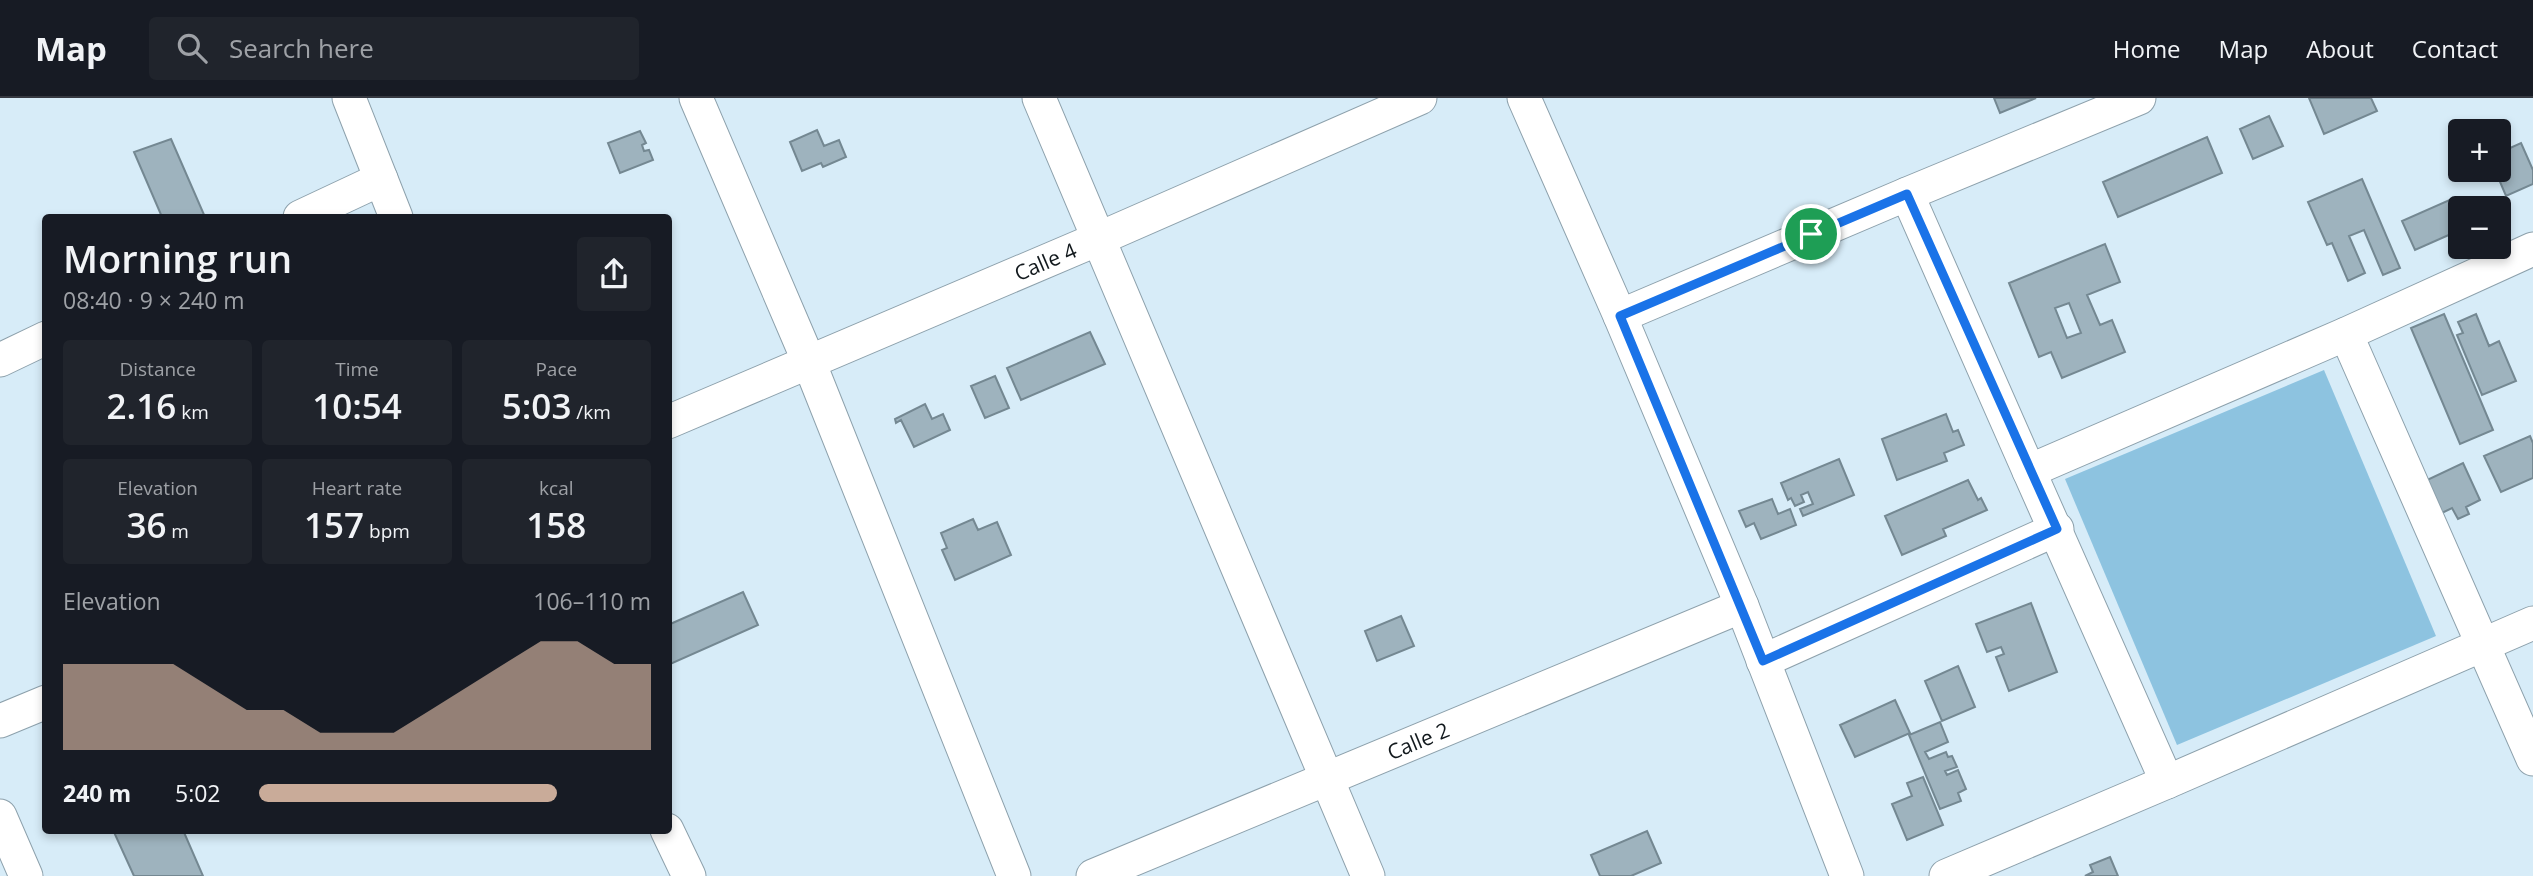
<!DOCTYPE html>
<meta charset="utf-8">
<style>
:root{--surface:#171b24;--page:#20242c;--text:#f1f3f6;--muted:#9ea1a6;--line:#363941;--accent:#c9ab99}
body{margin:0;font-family:"Open Sans",sans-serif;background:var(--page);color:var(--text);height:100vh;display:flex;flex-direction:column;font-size:26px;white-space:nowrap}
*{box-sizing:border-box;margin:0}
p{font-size:23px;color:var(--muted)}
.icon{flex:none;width:38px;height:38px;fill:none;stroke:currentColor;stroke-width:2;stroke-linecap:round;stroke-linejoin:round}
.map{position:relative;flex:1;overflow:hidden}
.side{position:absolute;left:42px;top:116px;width:630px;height:620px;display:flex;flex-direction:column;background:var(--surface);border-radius:7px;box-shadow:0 4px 10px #0003}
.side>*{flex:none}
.buttons{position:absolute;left:2448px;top:21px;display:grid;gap:14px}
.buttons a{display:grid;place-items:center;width:63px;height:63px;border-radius:7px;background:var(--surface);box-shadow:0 4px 10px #0003;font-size:35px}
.pin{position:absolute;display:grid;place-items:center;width:60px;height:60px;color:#fff;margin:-30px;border:4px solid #fff;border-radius:50%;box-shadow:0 2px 7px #0007}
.round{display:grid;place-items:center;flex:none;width:74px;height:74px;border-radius:7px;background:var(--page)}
.summary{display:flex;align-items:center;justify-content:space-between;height:119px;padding:0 21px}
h1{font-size:38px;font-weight:600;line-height:52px}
.metrics{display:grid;grid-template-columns:repeat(3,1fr);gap:10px;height:119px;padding:7px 21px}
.metrics div{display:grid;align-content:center;border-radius:7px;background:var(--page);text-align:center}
.metrics b{font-size:35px;font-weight:600}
.metrics small{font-size:19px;font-weight:400}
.metrics p{font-size:19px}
.chart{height:196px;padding:14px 21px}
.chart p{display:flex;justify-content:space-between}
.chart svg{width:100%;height:126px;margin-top:7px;fill:var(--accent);opacity:.7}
ul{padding:0 21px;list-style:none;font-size:23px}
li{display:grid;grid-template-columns:112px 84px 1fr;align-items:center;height:52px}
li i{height:18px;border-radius:9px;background:var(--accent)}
header{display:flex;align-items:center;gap:42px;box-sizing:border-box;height:98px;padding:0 35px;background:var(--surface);border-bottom:2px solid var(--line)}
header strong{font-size:33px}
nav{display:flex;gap:38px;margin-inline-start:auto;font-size:24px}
.search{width:490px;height:63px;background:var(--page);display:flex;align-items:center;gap:18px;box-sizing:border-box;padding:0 24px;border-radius:7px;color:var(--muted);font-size:26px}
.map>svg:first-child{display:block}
.green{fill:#8dc3e0}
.building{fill:#9eb3be;stroke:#748892;stroke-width:2;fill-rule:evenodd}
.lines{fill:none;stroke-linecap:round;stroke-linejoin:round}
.street-casing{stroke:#8da1ac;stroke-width:35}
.street{stroke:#fff;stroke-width:33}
.route-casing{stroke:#fff;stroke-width:14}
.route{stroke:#1a73e8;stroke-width:9}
.labels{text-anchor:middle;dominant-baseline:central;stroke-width:5;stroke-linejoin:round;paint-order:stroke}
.street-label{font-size:21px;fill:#11181c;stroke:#ebf8ff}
</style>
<header>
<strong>Map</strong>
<div class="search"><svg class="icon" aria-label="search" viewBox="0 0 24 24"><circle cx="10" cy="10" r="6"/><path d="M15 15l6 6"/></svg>Search here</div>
<nav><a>Home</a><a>Map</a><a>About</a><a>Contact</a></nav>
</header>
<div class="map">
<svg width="2533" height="778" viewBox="0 0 2533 778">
<rect width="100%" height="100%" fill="#d7ecf8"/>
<path class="green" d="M2324 272 2436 538 2177 647 2065 381Z"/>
<path class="building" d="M1994 0H2036L2000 15Z
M2309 0H2371L2377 13 2324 36Z
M2269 18 2283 48 2253 61 2240 31Z
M817 32 824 48 839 42 846 59 823 69 821 65 802 73 790 44Z
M640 33 646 45 642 47 644 53 649 52 653 62 620 75 608 45Z
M2207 39 2222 75 2118 119 2103 84Z
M171 41 205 119H162L134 54Z
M2521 45 2533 72V86L2506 98 2495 72H2499V55Z
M2362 81 2400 170 2383 177 2364 132 2349 138 2365 175 2348 183 2332 145 2327 147 2308 104Z
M2454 100 2460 114V132L2415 152 2402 123Z
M2105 146 2120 184 2087 197 2100 227 2112 222 2125 254 2062 280 2051 254 2039 259 2009 185ZM2069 205 2081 235 2067 240 2055 210Z
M2444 216 2493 332 2460 346 2411 230Z
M2476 216 2489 248 2499 243 2516 283 2482 297 2457 237 2463 235 2458 224Z
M1090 234 1105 266 1021 302 1007 270Z
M995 278 1009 310 985 320 971 288Z
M925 306 932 321 943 316 950 332 914 349 901 322 896 325 895 321Z
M1946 316 1953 334 1958 332 1964 347 1944 355 1947 363 1897 382 1882 341Z
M2530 338 2533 345V380L2501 394 2484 358Z
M1839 361 1854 397 1803 418 1800 411 1813 406 1808 394 1801 397 1804 404 1795 408 1791 400 1788 402 1781 385Z
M2463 365 2480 402 2466 409 2469 416 2458 421 2452 410 2440 416 2425 383Z
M1968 382 1978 402 1981 400 1987 412 1943 431 1946 438 1902 457 1885 418Z
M1772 401 1778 416 1790 411 1796 427 1761 441 1754 425 1746 429 1739 413Z
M973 421 978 432 997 424 1011 457 955 482 942 452 947 450 941 435Z
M743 494 758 527 668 567V527Z
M2031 505 2057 574 2009 593 1996 559 2004 556 2001 549 1987 554 1976 526Z
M1401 518 1414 548 1377 563 1365 533Z
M1958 568 1975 609 1942 623 1925 583Z
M1895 602 1910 635 1855 659 1840 627Z
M1940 624 1948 644 1925 654 1929 661 1946 654 1948 659 1952 658 1957 669 1945 673 1947 677 1958 672 1966 691 1958 695 1961 703 1940 711 1909 637Z
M1923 679 1943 727 1907 742 1892 706 1912 698 1907 685Z
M113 732H183L203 778H134Z
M1647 733 1661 765 1631 778H1600L1591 757Z
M2110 759 2118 778H2085L2093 774 2090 767Z"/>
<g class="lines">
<g class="street-casing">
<g id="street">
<path d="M349 0 396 119"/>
<path d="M696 0 809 264 1014 778"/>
<path d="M1039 0 1368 778"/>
<path d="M1524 0 1620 218 1742 508 1847 778"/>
<path d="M1907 96 2029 373 2346 236 2533 151"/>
<path d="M300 119 381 81"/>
<path d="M1620 218 1907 96 2139 0"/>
<path d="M2346 236 2533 661"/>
<path d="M0 262 46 240"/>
<path id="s1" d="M668 324 1098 141 1420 0"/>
<path d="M1763 563 2057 431"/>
<path d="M0 623 46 604"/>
<path d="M2167 684 2533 525"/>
<path d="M0 718 26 778"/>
<path d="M667 732 689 778"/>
<path id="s2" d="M1093 778 1742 508"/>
<path d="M1946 778 2167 684 2029 373"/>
</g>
</g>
<use href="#street" class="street"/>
</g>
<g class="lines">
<g class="route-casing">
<path id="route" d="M1907 96 2057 431 1763 563 1620 218Z"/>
</g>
<use href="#route" class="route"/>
</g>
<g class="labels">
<g class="street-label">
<text stroke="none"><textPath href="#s1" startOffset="410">Calle 4</textPath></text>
<text stroke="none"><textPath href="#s2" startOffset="352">Calle 2</textPath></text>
</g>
</g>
</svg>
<div class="buttons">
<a>+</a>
<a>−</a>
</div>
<div class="pin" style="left:1811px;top:136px;background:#1e9e55"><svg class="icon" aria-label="arrive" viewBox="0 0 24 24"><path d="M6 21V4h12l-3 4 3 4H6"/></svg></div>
<section class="side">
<div class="summary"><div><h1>Morning run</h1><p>08:40 · 9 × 240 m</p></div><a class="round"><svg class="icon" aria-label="share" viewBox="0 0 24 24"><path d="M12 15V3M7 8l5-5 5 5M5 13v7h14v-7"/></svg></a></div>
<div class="metrics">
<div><p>Distance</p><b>2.16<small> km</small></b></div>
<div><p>Time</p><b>10:54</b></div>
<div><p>Pace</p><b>5:03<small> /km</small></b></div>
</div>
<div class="metrics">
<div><p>Elevation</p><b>36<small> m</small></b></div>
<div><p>Heart rate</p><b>157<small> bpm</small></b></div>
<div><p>kcal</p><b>158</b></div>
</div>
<div class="chart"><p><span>Elevation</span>106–110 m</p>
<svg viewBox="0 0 160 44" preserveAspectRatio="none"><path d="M0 44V14L10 14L20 14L30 14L40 22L50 30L60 30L70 38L80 38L90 38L100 30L110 22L120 14L130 6L140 6L150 14L160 14V44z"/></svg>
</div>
<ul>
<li><b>240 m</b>5:02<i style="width:76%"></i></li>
</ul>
</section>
</div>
